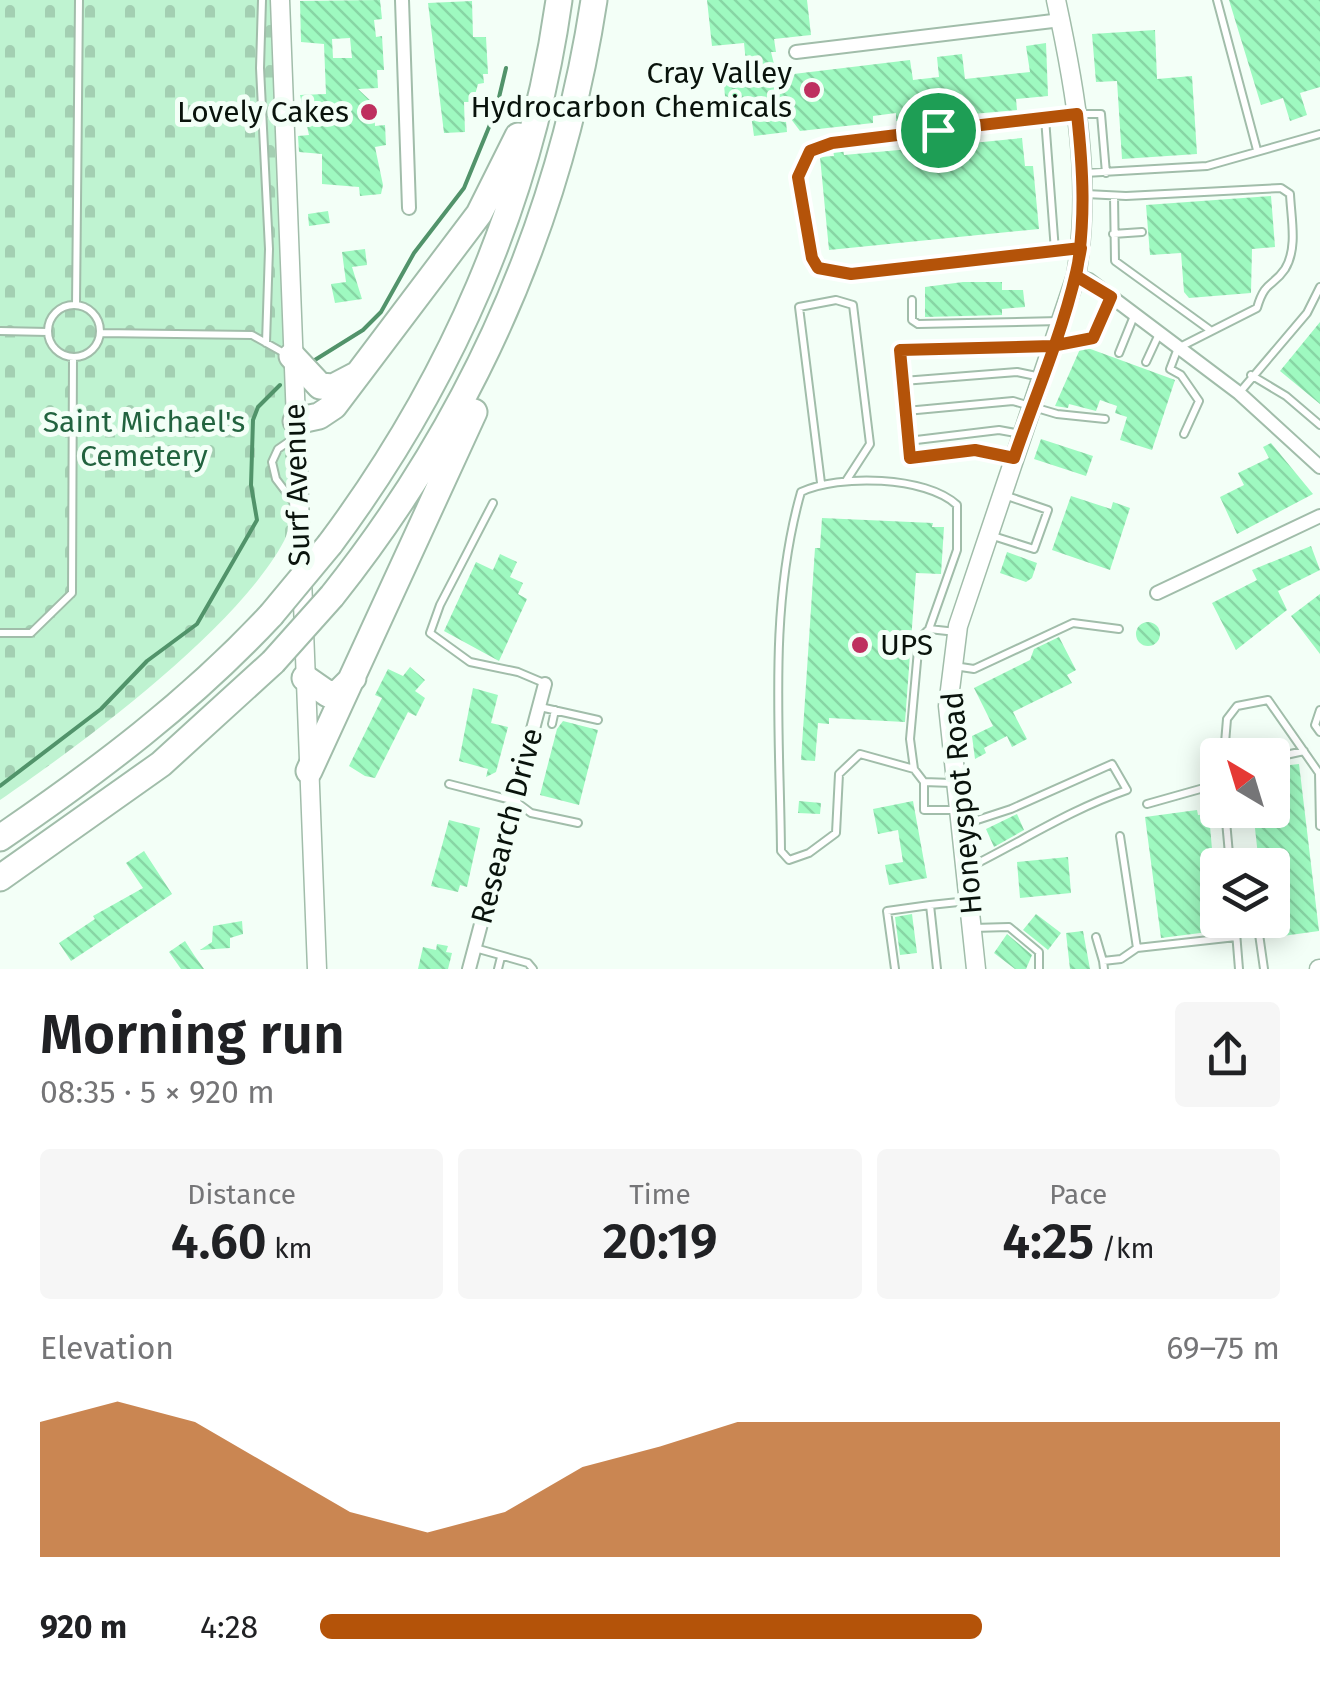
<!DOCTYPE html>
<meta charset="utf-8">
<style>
:root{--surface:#fff;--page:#f6f6f6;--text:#202124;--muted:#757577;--accent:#b45309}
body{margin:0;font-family:"Fira Sans",sans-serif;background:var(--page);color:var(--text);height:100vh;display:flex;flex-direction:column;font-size:38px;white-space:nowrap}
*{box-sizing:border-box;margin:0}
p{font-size:32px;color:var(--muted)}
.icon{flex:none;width:55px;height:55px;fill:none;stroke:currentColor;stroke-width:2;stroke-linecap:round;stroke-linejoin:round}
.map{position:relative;height:969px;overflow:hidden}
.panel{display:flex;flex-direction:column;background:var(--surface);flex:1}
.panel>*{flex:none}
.needle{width:65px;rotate:322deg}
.fabs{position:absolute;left:1200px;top:738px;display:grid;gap:20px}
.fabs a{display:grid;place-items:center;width:90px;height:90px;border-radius:10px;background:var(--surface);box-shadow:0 5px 25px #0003;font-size:50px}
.pin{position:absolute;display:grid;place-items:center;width:85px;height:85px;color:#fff;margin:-42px;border:5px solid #fff;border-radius:50%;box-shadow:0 2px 10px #0007}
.round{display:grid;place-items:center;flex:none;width:105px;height:105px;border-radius:10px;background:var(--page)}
.overview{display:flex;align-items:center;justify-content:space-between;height:170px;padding:0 40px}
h1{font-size:55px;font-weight:600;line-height:75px}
.figures{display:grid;grid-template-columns:repeat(3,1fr);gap:15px;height:170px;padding:10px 40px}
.figures div{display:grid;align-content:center;border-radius:10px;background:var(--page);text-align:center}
.figures b{font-size:50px;font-weight:600}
.figures small{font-size:28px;font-weight:400}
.figures p{font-size:28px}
.chart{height:280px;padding:20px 40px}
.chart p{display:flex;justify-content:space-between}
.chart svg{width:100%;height:180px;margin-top:10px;fill:var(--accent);opacity:.7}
ul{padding:0 40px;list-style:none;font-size:32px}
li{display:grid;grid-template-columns:160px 120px 1fr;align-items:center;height:75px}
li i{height:25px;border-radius:12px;background:var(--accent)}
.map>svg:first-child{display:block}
.cemetery{fill:url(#cemetery-stones)}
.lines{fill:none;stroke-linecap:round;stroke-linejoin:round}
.stream{stroke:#51936a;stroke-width:4}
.building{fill:url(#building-back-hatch);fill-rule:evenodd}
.service-casing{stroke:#a1bdaa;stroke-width:10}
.minor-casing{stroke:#a1bdaa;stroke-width:16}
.tertiary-casing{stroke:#a1bdaa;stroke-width:21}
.secondary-casing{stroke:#a1bdaa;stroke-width:21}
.motorway-casing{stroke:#a1bdaa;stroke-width:29}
.service{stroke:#fff;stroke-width:6}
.minor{stroke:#fff;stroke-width:12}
.tertiary{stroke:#fff;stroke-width:18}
.secondary{stroke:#fff;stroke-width:18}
.motorway{stroke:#fff;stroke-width:25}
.motorway-bridge-casing{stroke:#a1bdaa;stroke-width:29;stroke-linecap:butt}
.motorway-bridge{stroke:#fff;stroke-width:25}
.route-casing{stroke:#fff;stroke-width:20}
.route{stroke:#b45309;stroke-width:12}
.poi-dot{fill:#be305f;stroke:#f3fff7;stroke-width:4}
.labels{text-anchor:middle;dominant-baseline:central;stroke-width:10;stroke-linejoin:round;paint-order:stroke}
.poi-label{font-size:30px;fill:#09130c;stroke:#f3fff7;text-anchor:end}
.park-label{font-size:30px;fill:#22633f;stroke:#f3fff7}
.street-label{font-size:30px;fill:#09130c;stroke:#f3fff7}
</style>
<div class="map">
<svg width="1320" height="969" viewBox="0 0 1320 969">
<defs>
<pattern id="cemetery-stones" width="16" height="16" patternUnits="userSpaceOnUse" patternTransform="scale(2.5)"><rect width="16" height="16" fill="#bff3d1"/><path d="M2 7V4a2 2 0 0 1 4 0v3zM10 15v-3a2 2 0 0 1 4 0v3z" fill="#a3cfb2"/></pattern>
<pattern id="building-back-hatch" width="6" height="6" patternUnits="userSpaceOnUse" patternTransform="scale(2.5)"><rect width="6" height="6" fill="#9ef9c0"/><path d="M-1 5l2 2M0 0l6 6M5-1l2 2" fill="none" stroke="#87d5a4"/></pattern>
</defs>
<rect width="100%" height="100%" fill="#f3fff7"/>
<path class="cemetery" d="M0 0H271L289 481C288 498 292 527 284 541 238 628 82 744 0 800Z"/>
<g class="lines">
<path class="stream" d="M310 363 363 330 381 312 414 253 464 188 496 110 506 68
M0 786 101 709 147 661 197 624 257 520 251 485 253 420 258 407 280 385"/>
</g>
<path class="building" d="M380 0 382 19 374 20 376 37 382 36 384 70H377L378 88 358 89 374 104 375 126 385 125 386 145 375 147 383 185 381 194 360 196 359 187 322 184V154L299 152 298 136 309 135 300 95 326 94 324 44 301 42 300 1ZM350 38 352 58H333L332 39Z
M707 0H807L811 35 774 39 776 52H771L777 76 910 60 913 80 939 77 937 57 962 54 965 79 1030 72 1026 46 1046 43 1048 96 1016 99 1017 110 896 121V113L873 116V123L800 131 785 111 787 132 754 136 751 115 727 118 724 85 748 83 744 43 712 46Z
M1229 0H1320V87L1300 93 1307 115 1290 121 1283 98 1261 105Z
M472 1 473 37H486L488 74H483L484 83 478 84 473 102H464L465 132 444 133 428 3Z
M1155 30 1157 79 1192 76 1197 154 1122 159 1117 81 1096 82 1092 34Z
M1022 138 1025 166H1033L1039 229 829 250 820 157 834 156 833 150 843 149 844 155 921 148V141L931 140 932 147Z
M1271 196 1275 247 1252 249 1251 293 1189 298 1184 292 1181 253 1150 255 1146 205Z
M328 211 330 223 309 226 308 214Z
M365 249 367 265 352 267 362 299 335 303 331 284 346 282 342 252Z
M963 282H1002V290H1023L1025 307 1002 309V315L925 317V287Z
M1320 322V404L1280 371Z
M1085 347 1175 380 1152 450 1120 440 1127 417 1115 413 1117 406 1100 400 1096 411 1069 404 1068 408 1055 406 1080 349Z
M1041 439 1093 456 1086 476 1034 459Z
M1271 443 1313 494 1237 534 1220 497 1244 485 1238 473 1269 458 1263 447Z
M1071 496 1111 509 1113 502 1130 508 1110 570 1052 550Z
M822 518 933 523 932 527H944L941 574 916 573 905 722 829 718V724L818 723 815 761 801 760 815 548H820Z
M1311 546 1320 570 1278 591 1287 610 1236 650 1212 603 1257 580 1252 570Z
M1007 552 1037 563 1032 578 1026 582 1000 573Z
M500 554 517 562 510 577 523 583 518 594 527 599 499 661 444 631 476 562 493 570Z
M1320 594V654L1291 616Z
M1136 634a12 12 0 1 1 24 0a12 12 0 1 1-24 0Z
M1059 637 1076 670 1067 675 1072 683 1013 712 1027 739 1012 747 1007 736 984 748 986 753 975 759 972 736 993 726 974 688 1030 660 1034 649Z
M410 667 425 680 415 691 425 698 416 716 408 712 375 778 365 776 349 766 382 698 375 695 388 669 403 676Z
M473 688 498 695 491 723 508 727 496 772 486 777 488 769 459 761Z
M563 721 598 730 579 805 540 795 557 729Z
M1299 764 1319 931 1268 938 1266 920H1272V865H1259L1253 810H1272V767Z
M799 801 821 803 820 814 798 813Z
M913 801 927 878 889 885 885 865 903 862 898 830 878 834 873 809Z
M1197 810 1198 815 1209 814 1218 920H1222L1224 930 1161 938 1145 817Z
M1017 814 1024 830 994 847 986 829Z
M449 820 480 828 467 887 460 885 458 892 431 886Z
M144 851 172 894 71 961 59 943 95 919 93 916 143 888 126 863Z
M1068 857 1071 893 1020 898 1017 862Z
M912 914 917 953 900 955 895 917Z
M1036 914 1061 933 1048 950 1023 930Z
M242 921 243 934 230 938V948L200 950 212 942 213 926Z
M1083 931 1090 969H1070L1066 933Z
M1007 934 1032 955 1026 969H1015L994 953Z
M185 941 194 955 204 969H181L169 952Z
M437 944 448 946 446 952 452 953 448 969H418L423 947 436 950Z"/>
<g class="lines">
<g class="service-casing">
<path id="service" d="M262 0 260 68 269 249 266 343
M1217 0 1257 150
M1045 118 1055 251
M1085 173 1207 166 1320 134
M1086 194 1126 196 1281 188 1290 194C1291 218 1298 248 1285 269 1273 287 1265 280 1257 308L1178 348 1170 369 1181 375 1199 401 1184 434
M1114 196 1115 261 1210 330
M1113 234 1142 232
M1074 249 851 274 819 268 812 257 798 177 810 151 832 143 1077 114H1101L1106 173
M912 300V320L918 324 1060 321
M48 331a26 26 0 1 1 52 0a26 26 0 1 1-52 0Z
M76 305 79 0
M0 331 48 332
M100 333 252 335 284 353
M1119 353 1134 316
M1146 362 1159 334
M1251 375 1286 396 1320 425
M903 381 1017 372 1041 377
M1240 392 1307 313 1320 287
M906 411 1013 401 1057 414 1105 419
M294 438 278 449 272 462 276 479 295 504
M908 441 999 430 1021 434
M1012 457 975 450 910 458 900 350 1070 344 1093 338 1111 297
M821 483 799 307 836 300 853 305 870 444 846 481
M493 503 440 605 430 633 470 662 518 672 544 683
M993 536 1034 549 1048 510 1007 496
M0 633H31L72 593 73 357
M954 666 974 669 1073 623 1119 629
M540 707 598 720
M1320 710 1315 725 1320 732
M552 724 555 710
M1224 755 1227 719 1237 706 1268 700 1319 773 1320 826
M1272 758 1304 751
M914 769 910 739 919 639 929 629
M924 782V810H958
M952 783 924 782 914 769 860 754 839 774 836 833 809 853 789 860 781 851C780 732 768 608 801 492 839 474 926 476 957 505V550L929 629 956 632
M449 784 515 801 531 813 578 823
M1147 804 1218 784
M1225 810 1230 865
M962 825 1011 809 1112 764 1127 790C1069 810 1021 842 966 869
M1235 920 1239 969
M1257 920 1264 969
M973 928 1009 927 1039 952V969
M1096 937 1103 961
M475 948 528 963 533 969
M1137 948 1236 937
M498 969 501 957
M895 969 887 911 930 905
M937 969 930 905 968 901
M1104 969 1103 961 1121 959 1137 948 1120 836"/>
</g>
<g class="minor-casing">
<path id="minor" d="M402 0 409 208
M796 52 1061 20
M1076 276 1089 280 1239 393 1320 467
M1157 593 1320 516
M469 969 545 684"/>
</g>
<g class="tertiary-casing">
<path id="tertiary" d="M280 0 296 421"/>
</g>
<g class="secondary-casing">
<path id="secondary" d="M296 421 317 969
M976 969 948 706 958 626 1076 276C1092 183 1076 92 1056 0
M1319 969H1320"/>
</g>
<g class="motorway-casing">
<path id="motorway" d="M292 356 320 386 333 387 356 375
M296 421 319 416 334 406 479 214 518 136
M330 544C450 383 531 200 559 0
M332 596C472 420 560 222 594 0
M305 678 328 694 338 693 353 678
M309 771 474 412
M0 838C98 771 190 702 271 615
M0 878 161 764 273 662"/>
</g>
<use href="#service" class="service"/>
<use href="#minor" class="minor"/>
<use href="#tertiary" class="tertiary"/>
<use href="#secondary" class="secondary"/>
<use href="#motorway" class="motorway"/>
<g class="motorway-bridge-casing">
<path id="motorway-bridge" d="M271 615 330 544
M273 662 332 596"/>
</g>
<use href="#motorway-bridge" class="motorway-bridge"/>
</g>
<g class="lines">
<g class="route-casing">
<path id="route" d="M938 130 832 143 810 151 798 177 812 258 818 268 851 274 1081 248C1069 319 1037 390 1014 458L975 450 910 458 900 350 1052 346 1093 338 1111 297 1076 276C1086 221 1083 169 1077 114L938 130"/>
</g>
<use href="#route" class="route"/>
</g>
<g class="poi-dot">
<circle cx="812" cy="90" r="10"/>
<circle cx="369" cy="112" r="10"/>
<circle cx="860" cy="645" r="10"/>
</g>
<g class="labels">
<g class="poi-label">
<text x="792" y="73">Cray Valley<tspan x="792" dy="34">Hydrocarbon Chemicals</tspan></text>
<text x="349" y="112">Lovely Cakes</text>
<text x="880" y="645" text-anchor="start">UPS</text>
</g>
<g class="park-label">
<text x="144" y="422">Saint Michael's<tspan x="144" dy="34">Cemetery</tspan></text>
</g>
<g class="street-label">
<text transform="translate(297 485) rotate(-92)">Surf Avenue</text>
<text transform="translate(962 803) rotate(-95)">Honeyspot Road</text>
<text transform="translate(507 826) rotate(-75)">Research Drive</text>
</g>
</g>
</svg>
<div class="fabs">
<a><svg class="needle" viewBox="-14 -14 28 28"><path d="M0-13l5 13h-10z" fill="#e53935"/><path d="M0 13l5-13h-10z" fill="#757577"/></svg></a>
<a><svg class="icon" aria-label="layers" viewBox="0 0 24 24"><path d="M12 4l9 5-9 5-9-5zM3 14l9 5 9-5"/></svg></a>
</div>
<div class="pin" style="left:938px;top:130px;background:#1e9e55"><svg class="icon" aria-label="arrive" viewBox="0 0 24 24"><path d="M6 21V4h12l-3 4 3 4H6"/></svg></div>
</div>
<section class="panel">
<div class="overview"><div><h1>Morning run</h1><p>08:35 · 5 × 920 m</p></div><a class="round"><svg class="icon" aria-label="share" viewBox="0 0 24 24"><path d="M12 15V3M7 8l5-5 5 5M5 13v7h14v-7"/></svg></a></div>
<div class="figures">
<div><p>Distance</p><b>4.60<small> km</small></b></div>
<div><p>Time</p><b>20:19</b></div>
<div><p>Pace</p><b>4:25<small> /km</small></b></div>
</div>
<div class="chart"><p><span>Elevation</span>69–75 m</p>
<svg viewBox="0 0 160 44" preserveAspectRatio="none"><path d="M0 44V11L10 6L20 11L30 22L40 33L50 38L60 33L70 22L80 17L90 11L100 11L110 11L120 11L130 11L140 11L150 11L160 11V44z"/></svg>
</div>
<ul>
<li><b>920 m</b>4:28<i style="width:69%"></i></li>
</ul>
</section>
